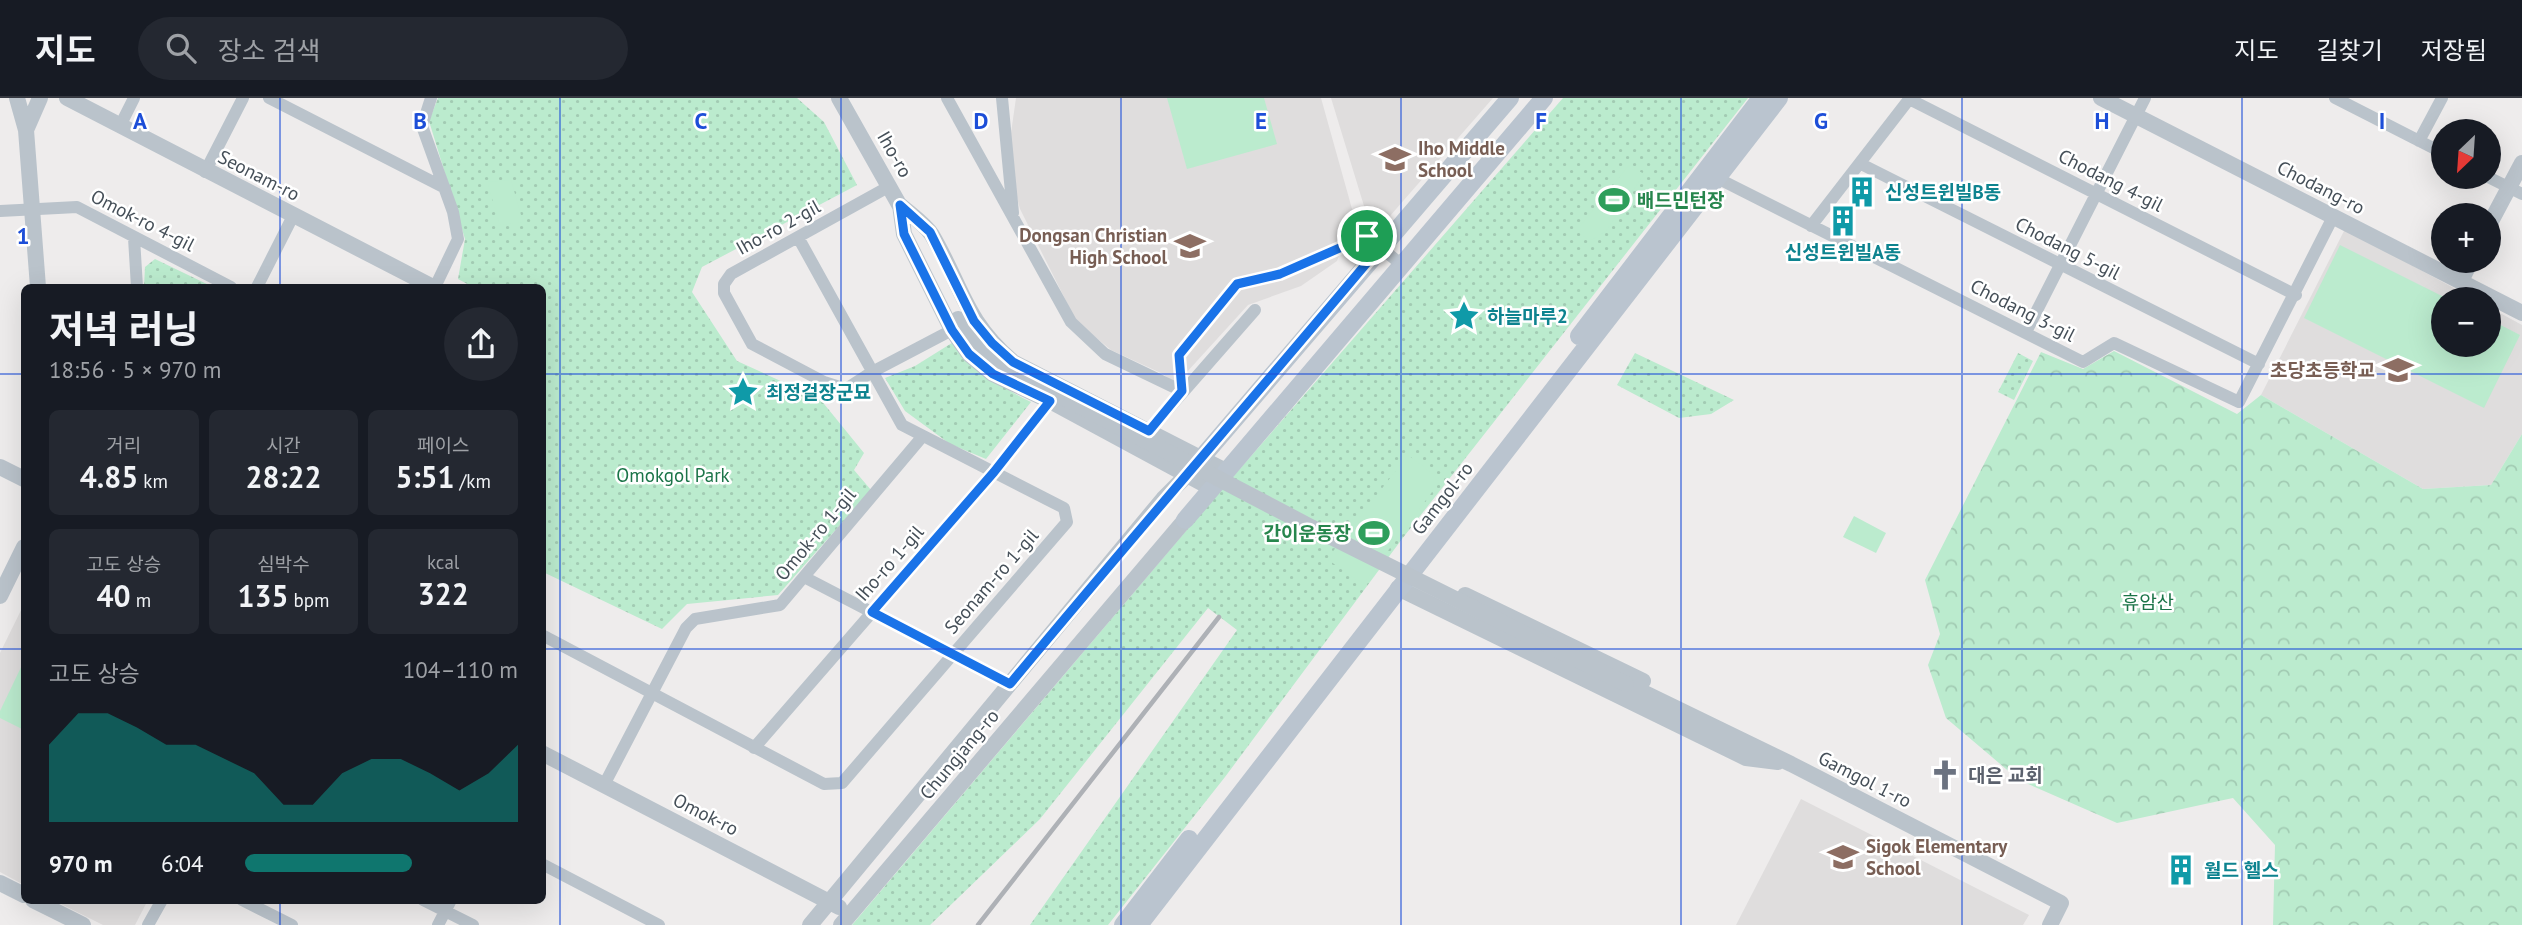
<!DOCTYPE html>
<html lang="ko">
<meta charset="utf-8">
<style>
:root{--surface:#171b24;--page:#242831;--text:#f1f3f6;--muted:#9ea1a6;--line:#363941;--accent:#0f766e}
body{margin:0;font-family:"PT Sans","Noto Sans KR",sans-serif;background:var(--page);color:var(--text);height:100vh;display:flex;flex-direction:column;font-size:26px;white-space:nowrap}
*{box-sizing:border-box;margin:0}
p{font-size:23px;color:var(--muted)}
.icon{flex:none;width:38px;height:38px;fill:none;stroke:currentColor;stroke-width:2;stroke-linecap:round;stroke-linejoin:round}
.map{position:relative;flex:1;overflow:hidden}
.sheet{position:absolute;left:21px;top:186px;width:525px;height:620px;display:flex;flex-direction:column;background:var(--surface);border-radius:10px;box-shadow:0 7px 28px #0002}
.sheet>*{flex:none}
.needle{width:46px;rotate:205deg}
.controls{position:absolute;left:2431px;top:21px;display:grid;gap:14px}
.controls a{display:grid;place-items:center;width:70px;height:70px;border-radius:50%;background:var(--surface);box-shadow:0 7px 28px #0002;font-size:35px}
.pin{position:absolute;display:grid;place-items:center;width:60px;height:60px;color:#fff;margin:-30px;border:4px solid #fff;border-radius:50%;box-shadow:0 2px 7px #0007}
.round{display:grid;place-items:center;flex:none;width:74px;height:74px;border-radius:37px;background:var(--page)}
.head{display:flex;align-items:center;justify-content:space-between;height:119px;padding:0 28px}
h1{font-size:38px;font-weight:700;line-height:52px}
.figures{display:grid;grid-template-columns:repeat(3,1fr);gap:10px;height:119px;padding:7px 28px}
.figures div{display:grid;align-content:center;border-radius:10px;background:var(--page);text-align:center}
.figures b{font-size:30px;font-weight:700}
.figures small{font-size:19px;font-weight:400}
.figures p{font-size:19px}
.chart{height:196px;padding:14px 28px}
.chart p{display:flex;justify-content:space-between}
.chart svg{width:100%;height:126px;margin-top:7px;fill:var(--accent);opacity:.7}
ul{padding:0 28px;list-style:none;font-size:23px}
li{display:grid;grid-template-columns:112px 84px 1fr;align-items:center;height:52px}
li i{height:18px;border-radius:9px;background:var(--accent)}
header{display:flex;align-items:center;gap:42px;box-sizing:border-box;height:98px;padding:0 35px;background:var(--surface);border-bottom:2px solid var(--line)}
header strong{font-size:33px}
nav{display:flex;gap:38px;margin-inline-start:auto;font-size:24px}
.search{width:490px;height:63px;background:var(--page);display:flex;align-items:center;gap:18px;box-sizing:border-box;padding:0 24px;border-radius:38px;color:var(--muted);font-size:26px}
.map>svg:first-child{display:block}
.education{fill:#dfdddd}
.forest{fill:url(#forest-crowns)}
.park{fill:url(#park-dots)}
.pitch{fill:#bbebce}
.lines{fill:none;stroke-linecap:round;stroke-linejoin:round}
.minor{stroke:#bac3cb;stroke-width:12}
.tertiary{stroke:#bac3cb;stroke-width:16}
.secondary{stroke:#bac4cf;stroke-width:18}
.rail{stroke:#aeb1b6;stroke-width:4.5}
.tertiary-bridge{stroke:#bac3cb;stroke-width:16}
.route-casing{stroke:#fff;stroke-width:14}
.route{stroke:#1a73e8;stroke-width:9}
.grid{fill:none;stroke:#1d4ed8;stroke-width:2;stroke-opacity:0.55}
.labels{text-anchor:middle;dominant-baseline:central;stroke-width:5;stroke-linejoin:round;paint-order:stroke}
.education-label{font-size:19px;font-weight:bold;fill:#785e54;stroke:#fff;text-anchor:start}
.street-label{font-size:19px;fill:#454f58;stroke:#fff}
.culture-label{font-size:19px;font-weight:bold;fill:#0d838f;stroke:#fff;text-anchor:start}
.leisure-label{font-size:19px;font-weight:bold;fill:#27864d;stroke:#fff;text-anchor:start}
.park-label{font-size:19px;fill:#1b7448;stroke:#fff}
.worship-label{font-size:19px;font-weight:bold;fill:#5b616d;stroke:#fff;text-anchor:start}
.grid-label{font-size:23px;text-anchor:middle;font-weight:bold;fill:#1d4ed8;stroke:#fff;stroke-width:5;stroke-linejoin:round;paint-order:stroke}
</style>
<header>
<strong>지도</strong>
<div class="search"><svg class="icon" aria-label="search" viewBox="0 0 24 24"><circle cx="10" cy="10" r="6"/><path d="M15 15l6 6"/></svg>장소 검색</div>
<nav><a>지도</a><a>길찾기</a><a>저장됨</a></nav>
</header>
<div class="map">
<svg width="2522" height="827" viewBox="0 0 2522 827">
<defs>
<pattern id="forest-crowns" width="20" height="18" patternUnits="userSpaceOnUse" patternTransform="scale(1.75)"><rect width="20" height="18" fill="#bbebce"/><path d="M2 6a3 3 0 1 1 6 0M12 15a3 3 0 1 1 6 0" fill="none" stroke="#a2cbb3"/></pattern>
<pattern id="park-dots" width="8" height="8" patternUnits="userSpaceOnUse" patternTransform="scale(1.75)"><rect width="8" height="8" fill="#bbebce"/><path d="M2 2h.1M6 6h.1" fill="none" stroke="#a2cbb3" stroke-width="1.8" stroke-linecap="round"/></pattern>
</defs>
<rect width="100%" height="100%" fill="#eeecec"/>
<path class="education" d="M1016 0H1321L1354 118 1337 163 1301 188 1248 207 1176 286 1163 276 1111 252 1076 223 1020 111 1007 63Z
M1331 0H1493L1383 126 1368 121Z
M2345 131 2474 201H2443V247H2488L2489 209 2522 227V336L2491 387 2423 391 2261 297Z
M24 506V787L0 774V555Z
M1801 701 2029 817 2023 827H1736Z
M53 802H148L135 827H103Z"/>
<path class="forest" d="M2114 253 2237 316 2261 297 2423 391 2491 387 2522 336V827H2273L2275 747 2233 700 2117 725 2019 682 1946 620 1928 567 1940 536 1925 482 2041 254 2083 271Z"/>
<path class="park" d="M438 0H797L824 24 857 87 702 169 692 194 737 263 820 301 864 355 854 372 871 392 778 497 687 506 662 531 543 474 542 189H473L458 181 465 141 429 23Z
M1563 0H1748L1402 441 1225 679 1108 827H1030L1237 532 1208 510 1040 721 930 827H852L1191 427Z
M155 161 213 189H144L145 169Z
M955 243C977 270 999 289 1031 304L986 361 950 346 905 313 885 280 915 268Z
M1635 255 1734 302 1711 316 1679 320 1617 287Z
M2018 255 2033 263 2014 302 1998 294Z"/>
<path class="pitch" d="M1167 0H1264L1277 46 1187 71Z
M1629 67 1644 76 1606 133 1590 143 1580 136 1581 127Z
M511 82 523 124 500 127 487 84Z
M2340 147 2448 201H2443V247H2488L2489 221 2520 237 2484 310 2304 220Z
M1408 357 1441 382 1363 486 1327 461Z
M1854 418 1886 435 1876 455 1843 439Z
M24 563V632L0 620V613Z"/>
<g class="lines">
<path class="minor" d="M269 0 445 90
M431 0 422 28 453 114 458 141 435 189
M947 0 1071 224 1105 256 1182 293
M1002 0 1013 115
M2335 0 2443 55
M1909 1 2296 197
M120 28 134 0
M2419 43 2442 0
M1861 66 2259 266
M205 74 243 0
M2488 79 2522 96
M1717 80 2083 264 2114 245 2239 304 2333 119
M890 88 731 176 724 186V195L752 246 824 284 846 291 872 274 952 232
M0 113 77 109 231 189
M1811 128 1910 0
M134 140 137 189
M257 189 293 118
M2026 234 2145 0
M1182 293 1179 258 1237 186 1280 176 1367 138 1403 168
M1149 333 1255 212
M804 479 1010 586
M542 537 824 686 842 685 1067 424 1064 410 902 327 799 141
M754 650 994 374 1050 303
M604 687 686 530 695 521 780 507 922 339
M542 766 659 827
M242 802 292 827
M423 802 473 827
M148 827 162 802
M438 827 451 802"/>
<path class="tertiary" d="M17 0 26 32 38 189
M67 0 433 189
M839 0 905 117
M2101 0 2522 215
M26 32 40 0
M900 107 904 136 952 232 969 256 993 276 1050 303 1211 390
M900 107C910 116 925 126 932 137 962 188 964 222 1013 264L1226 373
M2488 129 2522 65
M2461 183 2471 163
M958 221 984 254 1006 269
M0 369 24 381
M1398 490 1746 660 1778 664
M1465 497 1643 583
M0 498 24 449
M1626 586 1791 666 2061 805 2050 827
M542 655 839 809
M0 785 24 797
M33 802 83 827
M810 827 1163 401 1186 378
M841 827 1185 422"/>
<path class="secondary" d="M1579 238 1761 0
M1186 378 1510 0
M1185 422 1544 0
M1123 827 1189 741
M1139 827 1779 0"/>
<path class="rail" d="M978 827 1219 519"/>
<path class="tertiary-bridge" d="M1007 270 1309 428 1626 586"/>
</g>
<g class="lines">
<g class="route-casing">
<path id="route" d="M900 107 930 134 974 223 992 245 1013 264 1149 333 1182 293 1179 257 1237 186 1280 176 1367 138 1381 148C1258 295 1132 439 1010 586L872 514 994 374 1050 303 993 276 969 256 952 232 904 136Z"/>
</g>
<use href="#route" class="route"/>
</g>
<path class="grid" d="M280 0V189M560 0V827M841 0V827M1121 0V827M1401 0V827M1681 0V827M1962 0V827M2242 0V827M0 276H24M542 276H2522M0 551H24M542 551H2522M280 802V827"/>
<defs>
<g id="school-bare" transform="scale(2.415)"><path d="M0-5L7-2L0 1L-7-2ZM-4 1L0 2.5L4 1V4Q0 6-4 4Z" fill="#8d6e63" stroke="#fff" stroke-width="2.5" paint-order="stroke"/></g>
<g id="building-bare" transform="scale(2.415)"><path d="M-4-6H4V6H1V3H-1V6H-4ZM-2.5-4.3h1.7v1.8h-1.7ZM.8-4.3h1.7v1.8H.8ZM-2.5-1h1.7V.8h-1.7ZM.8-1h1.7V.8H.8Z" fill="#0f9aa8" stroke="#fff" stroke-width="2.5" paint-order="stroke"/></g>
<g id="stadium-bare" transform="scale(2.415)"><path d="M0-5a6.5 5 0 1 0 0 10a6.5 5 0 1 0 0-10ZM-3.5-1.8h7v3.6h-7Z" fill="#2e9e5b" stroke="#fff" stroke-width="2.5" paint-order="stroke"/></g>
<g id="sight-bare" transform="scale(2.415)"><path d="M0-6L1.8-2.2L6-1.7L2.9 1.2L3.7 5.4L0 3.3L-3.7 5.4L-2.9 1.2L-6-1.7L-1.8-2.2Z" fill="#0f9aa8" stroke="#fff" stroke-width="2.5" paint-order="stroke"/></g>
<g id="church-bare" transform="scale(2.415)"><path d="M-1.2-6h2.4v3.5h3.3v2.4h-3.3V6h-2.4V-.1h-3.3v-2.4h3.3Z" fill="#6b7280" stroke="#fff" stroke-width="2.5" paint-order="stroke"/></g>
</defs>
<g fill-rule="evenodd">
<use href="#school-bare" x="1395" y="61"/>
<use href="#building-bare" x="1862" y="94"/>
<use href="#stadium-bare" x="1614" y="102"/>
<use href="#building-bare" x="1843" y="123"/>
<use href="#school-bare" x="1190" y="148"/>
<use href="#sight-bare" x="1464" y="218"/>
<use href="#school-bare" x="2398" y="272"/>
<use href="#sight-bare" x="743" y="294"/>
<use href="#stadium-bare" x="1374" y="435"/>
<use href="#church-bare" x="1945" y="677"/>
<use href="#school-bare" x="1843" y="759"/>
<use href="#building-bare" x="2181" y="772"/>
</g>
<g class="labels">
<g class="education-label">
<text x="1418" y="50">Iho Middle<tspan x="1418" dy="22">School</tspan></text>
<text x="1167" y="137" text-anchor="end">Dongsan Christian<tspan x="1167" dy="22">High School</tspan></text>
<text x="2375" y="272" text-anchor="end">초당초등학교</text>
<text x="1866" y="748">Sigok Elementary<tspan x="1866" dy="22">School</tspan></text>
</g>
<g class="street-label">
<text transform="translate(895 56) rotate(60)">Iho-ro</text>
<text transform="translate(259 77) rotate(27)">Seonam-ro</text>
<text transform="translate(2111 82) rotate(27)">Chodang 4-gil</text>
<text transform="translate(2321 89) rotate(27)">Chodang-ro</text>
<text transform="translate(143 122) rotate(27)">Omok-ro 4-gil</text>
<text transform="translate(778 129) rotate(-29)">Iho-ro 2-gil</text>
<text transform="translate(2068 150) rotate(27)">Chodang 5-gil</text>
<text transform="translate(2023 212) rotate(27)">Chodang 3-gil</text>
<text transform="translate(1442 400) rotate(-52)">Gamgol-ro</text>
<text transform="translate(815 436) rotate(-50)">Omok-ro 1-gil</text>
<text transform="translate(889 465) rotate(-49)">Iho-ro 1-gil</text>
<text transform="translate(991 483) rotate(-49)">Seonam-ro 1-gil</text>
<text transform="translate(959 656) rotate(-50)">Chungjang-ro</text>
<text transform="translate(1865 681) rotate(27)">Gamgol 1-ro</text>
<text transform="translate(706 716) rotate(27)">Omok-ro</text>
</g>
<g class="culture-label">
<text x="1885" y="94">신성트윈빌B동</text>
<text x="1843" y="154" text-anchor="middle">신성트윈빌A동</text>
<text x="1487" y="218">하늘마루2</text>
<text x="766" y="294">최정걸장군묘</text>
<text x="2204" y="772">월드 헬스</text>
</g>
<g class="leisure-label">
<text x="1637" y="102">배드민턴장</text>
<text x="1351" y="435" text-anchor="end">간이운동장</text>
</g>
<g class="park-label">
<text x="673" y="377">Omokgol Park</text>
<text x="2148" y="504">휴암산</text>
</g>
<g class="worship-label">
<text x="1968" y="677">대은 교회</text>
</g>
</g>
<g class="grid-label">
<text x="140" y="31">A</text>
<text x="420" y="31">B</text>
<text x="701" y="31">C</text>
<text x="981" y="31">D</text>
<text x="1261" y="31">E</text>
<text x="1541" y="31">F</text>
<text x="1821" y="31">G</text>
<text x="2102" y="31">H</text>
<text x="2382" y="31">I</text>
<text x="23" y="146">1</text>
</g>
</svg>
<div class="controls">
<a><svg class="needle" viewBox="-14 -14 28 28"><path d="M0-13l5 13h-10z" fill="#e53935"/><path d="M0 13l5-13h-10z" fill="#9ea1a6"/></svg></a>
<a>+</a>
<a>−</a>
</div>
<div class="pin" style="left:1367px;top:138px;background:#1e9e55"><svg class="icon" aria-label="arrive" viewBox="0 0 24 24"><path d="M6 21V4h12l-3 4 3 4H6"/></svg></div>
<section class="sheet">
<div class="head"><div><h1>저녁 러닝</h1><p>18:56 · 5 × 970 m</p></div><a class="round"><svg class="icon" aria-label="share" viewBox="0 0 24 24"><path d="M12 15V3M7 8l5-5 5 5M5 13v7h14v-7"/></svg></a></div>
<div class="figures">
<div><p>거리</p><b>4.85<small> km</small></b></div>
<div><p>시간</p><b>28:22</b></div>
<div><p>페이스</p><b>5:51<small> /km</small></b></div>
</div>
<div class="figures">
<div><p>고도 상승</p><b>40<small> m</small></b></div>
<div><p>심박수</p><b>135<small> bpm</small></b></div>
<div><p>kcal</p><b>322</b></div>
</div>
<div class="chart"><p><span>고도 상승</span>104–110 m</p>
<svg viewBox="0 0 160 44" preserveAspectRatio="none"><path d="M0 44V17L10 6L20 6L30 11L40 17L50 17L60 22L70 27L80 38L90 38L100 27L110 22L120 22L130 27L140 33L150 27L160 17V44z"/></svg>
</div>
<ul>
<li><b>970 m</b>6:04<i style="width:61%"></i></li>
</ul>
</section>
</div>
